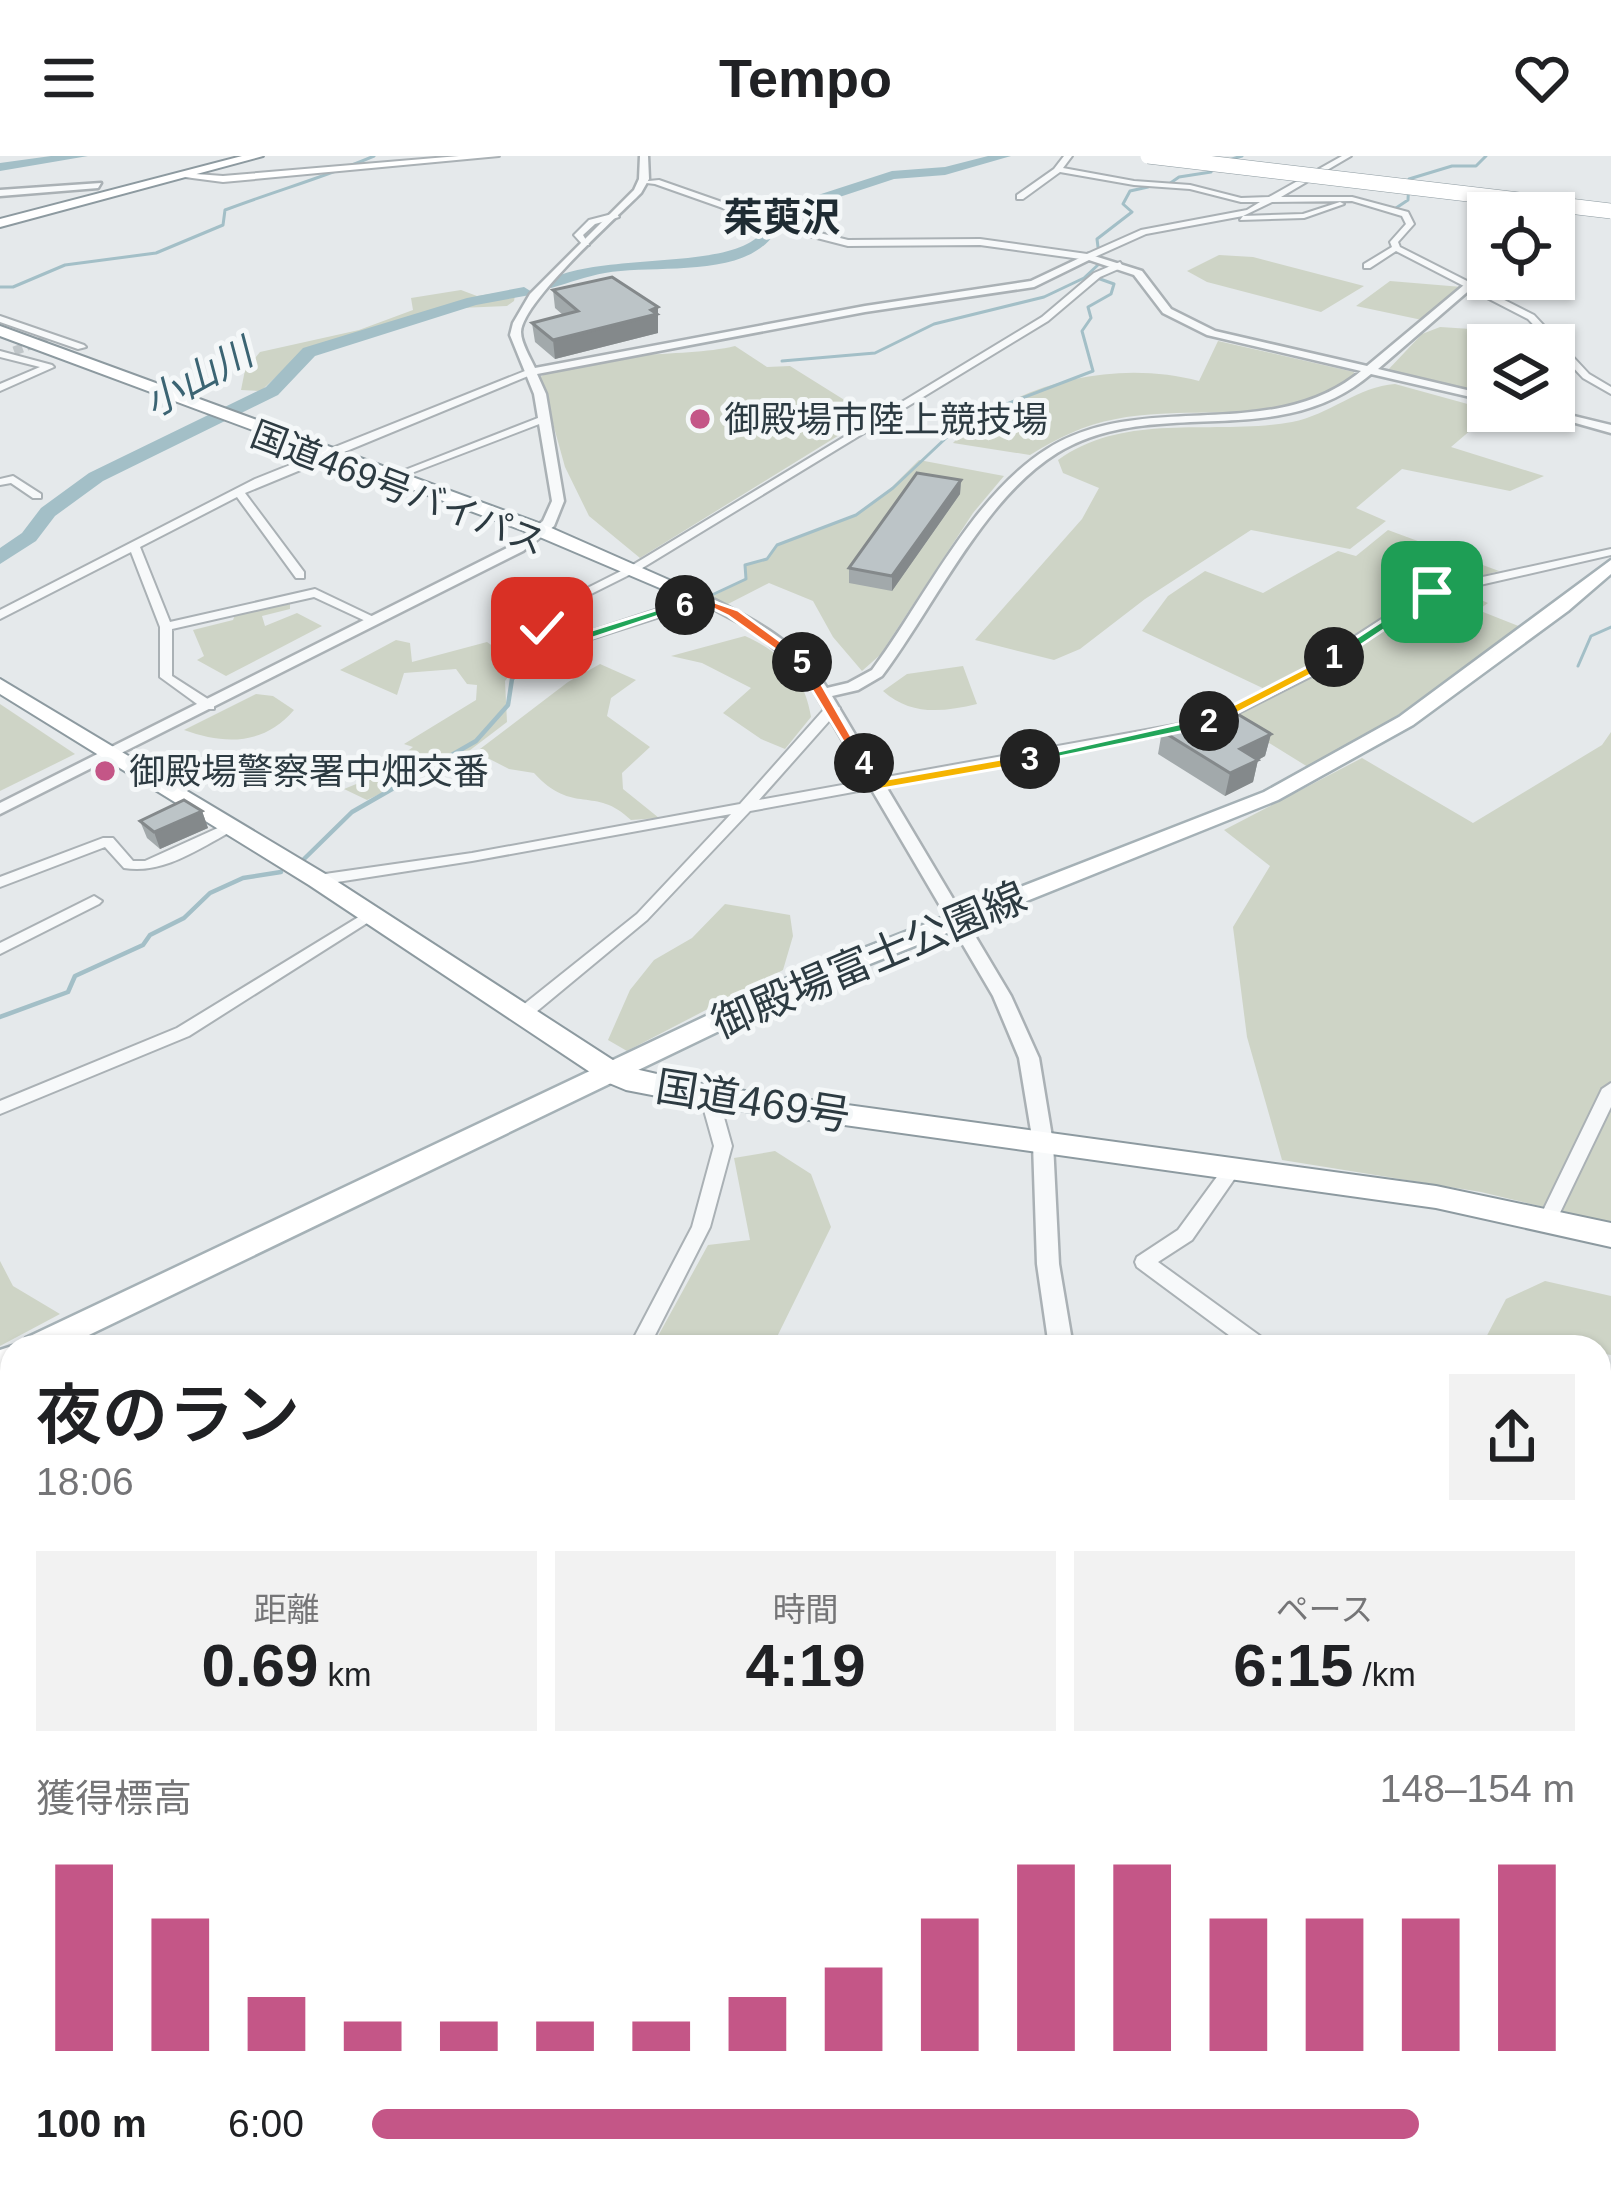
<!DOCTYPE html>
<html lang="ja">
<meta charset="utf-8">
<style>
:root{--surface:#fff;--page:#f2f2f2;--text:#202124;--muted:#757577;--accent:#c45687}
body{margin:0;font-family:Arial,"Noto Sans JP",sans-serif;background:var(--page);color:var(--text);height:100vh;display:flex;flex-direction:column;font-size:45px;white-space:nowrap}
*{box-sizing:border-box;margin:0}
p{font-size:39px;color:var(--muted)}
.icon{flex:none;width:66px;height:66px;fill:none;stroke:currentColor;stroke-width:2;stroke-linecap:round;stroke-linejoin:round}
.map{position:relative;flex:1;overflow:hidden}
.details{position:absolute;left:0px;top:1179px;width:1611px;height:858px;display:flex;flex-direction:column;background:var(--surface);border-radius:36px 36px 0 0;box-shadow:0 3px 9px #0004}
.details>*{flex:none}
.tools{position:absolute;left:1467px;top:36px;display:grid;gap:24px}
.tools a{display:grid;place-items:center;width:108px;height:108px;border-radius:0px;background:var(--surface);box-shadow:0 3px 9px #0004;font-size:60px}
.pin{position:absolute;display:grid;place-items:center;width:102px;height:102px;color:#fff;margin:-51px;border-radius:24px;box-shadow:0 6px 18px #0006}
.km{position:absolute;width:60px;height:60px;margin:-30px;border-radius:50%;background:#222;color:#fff;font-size:33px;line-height:60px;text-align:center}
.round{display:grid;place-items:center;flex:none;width:126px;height:126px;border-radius:0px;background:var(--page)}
.headline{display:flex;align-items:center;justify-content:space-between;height:204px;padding:0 36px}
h1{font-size:66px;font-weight:600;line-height:90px}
.figures{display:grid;grid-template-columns:repeat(3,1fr);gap:18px;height:204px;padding:12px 36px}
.figures div{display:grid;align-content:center;border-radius:0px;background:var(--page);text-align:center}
.figures b{font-size:60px;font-weight:600}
.figures small{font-size:33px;font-weight:400}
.figures p{font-size:33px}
.chart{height:336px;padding:24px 36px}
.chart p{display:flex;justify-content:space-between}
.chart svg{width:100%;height:216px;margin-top:12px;stroke:var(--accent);stroke-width:6}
ul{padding:0 36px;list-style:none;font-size:39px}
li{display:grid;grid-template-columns:192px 144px 1fr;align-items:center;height:90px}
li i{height:30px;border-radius:15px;background:var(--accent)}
header{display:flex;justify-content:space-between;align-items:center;height:156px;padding:0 36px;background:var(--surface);font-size:54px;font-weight:600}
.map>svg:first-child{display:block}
.green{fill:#ced4c6}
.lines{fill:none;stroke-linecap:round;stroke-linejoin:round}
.stream-far1{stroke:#a3bfc7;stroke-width:3}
.stream{stroke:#a3bfc7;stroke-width:4.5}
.river{fill:#a3bfc7;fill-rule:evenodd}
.minor-tunnel{stroke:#c0c6c9;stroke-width:9;stroke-dasharray:9 4.5;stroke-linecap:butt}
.minor-casing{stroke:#aab1b5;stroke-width:4}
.tertiary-casing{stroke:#aab1b5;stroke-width:5}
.secondary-casing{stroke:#aab1b5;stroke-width:4}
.primary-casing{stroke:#a5b1b6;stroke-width:5}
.trunk-casing{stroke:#8d9aa0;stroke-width:4}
.minor{fill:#f7f9fa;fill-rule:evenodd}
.tertiary{fill:#f7f9fa;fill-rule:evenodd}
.secondary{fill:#fff;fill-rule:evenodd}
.primary{fill:#fff;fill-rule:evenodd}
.trunk{fill:#fff;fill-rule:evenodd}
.motorway-bridge-casing{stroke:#8d9aa0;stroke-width:16;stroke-linecap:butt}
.motorway-bridge{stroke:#fff;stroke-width:15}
.wall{fill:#a2a9ab}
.shaded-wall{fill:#84898b}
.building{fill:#bcc4c7;stroke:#84898b;stroke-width:3}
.split-1{fill:#22a559;stroke:#fff;stroke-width:3}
.split-2{fill:#f5b400;stroke:#fff;stroke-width:3}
.split-3{fill:#22a559;stroke:#fff;stroke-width:3}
.split-4{fill:#f5b400;stroke:#fff;stroke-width:3}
.split-5{fill:#f0652b;stroke:#fff;stroke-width:3}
.split-6{fill:#f0652b;stroke:#fff;stroke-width:3}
.split-7{fill:#22a559;stroke:#fff;stroke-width:3}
.poi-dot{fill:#c45687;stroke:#f4f7f8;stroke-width:4.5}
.labels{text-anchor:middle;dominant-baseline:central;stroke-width:10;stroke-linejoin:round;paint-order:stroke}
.far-poi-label{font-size:36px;fill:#2d3b42;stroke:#f4f7f8;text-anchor:start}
.far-street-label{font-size:36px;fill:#2d3b42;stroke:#f4f7f8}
.far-quarter-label{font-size:39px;font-weight:bold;fill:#1f2c33;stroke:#f4f7f8}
.far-water-label{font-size:39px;font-style:italic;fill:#3b6473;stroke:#f4f7f8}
.street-label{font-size:42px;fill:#2d3b42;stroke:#f4f7f8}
</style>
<header><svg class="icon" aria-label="menu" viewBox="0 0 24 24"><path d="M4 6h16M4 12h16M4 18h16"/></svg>Tempo<svg class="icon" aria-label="heart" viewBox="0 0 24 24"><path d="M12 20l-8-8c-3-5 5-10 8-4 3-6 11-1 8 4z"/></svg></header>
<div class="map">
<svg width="1611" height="2037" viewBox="0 0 1611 2037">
<rect width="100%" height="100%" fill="#e5e9eb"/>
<path class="green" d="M1219 99 1253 101 1364 130 1321 156 1207 126 1187 115Z
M1390 125 1462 131 1422 164 1356 150Z
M461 134 477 140 516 134 514 145 507 150 460 152 300 198 261 235 241 234 245 214 260 196 359 174 413 154 411 142Z
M1440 171 1471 173 1517 189H1488V230L1480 237 1386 216 1422 178Z
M1218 185 1354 216 1353 221C1269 274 1202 247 1116 263 1083 269 1058 282 1030 299L953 287C1012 225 1118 203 1199 225Z
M735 190 767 211 790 210 870 260 640 402 589 360 565 311 540 221C587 192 682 203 735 190Z
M1395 228 1493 255 1451 291 1544 320 1510 335 1402 313 1356 352 1386 365 1350 393 1251 374 1145 443 1080 493 1054 504 975 484 1082 363 1099 332 1063 317 1058 304C1126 255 1214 280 1292 266 1329 259 1359 230 1395 228Z
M919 304 1004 320 973 357 880 499 862 515 833 481 813 445 769 427 726 449 709 442 746 423 745 409 767 403 777 389 856 359 885 338Z
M1388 374 1499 415 1446 429 1488 447 1478 454 1521 471 1388 566 1308 611 1227 561 1273 537 1142 475 1168 440 1205 415 1263 437 1338 395 1356 400Z
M290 448V453L262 460 265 470 297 457 322 470 226 520 197 504 204 500 193 474 233 464 235 459Z
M745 480C781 496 805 521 811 561L785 593 761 583 723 557 751 532 702 507 671 500Z
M396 484 410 487 412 506 487 486 518 508 505 525 507 566 465 598 367 644 344 633 371 622 413 591 404 588 476 544 477 529 467 528 456 513 404 517 397 539 340 514Z
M600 508 636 524 611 542 607 560 650 591 622 617 623 633 659 662 631 664C595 629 573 660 534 617L509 613 476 596 568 526Z
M963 510 977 548C943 556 911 560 883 535L907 518Z
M256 538 273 540 294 554C264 589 225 589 184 574Z
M0 548 75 598 0 635Z
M1611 576V1067L1481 1036 1282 1004 1247 881 1233 771 1270 710 1224 674 1362 602 1473 667 1602 589Z
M725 748 790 759 793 780 783 814 627 895 608 884 630 834 654 804 692 782Z
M775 995 811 1018 831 1071 772 1191H652L708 1089 750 1084 734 1002Z
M0 1105 13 1130 60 1158 0 1190Z
M1545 1125 1611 1140V1199L1599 1197V1191H1481L1506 1143Z
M1599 1557 1611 1561V1947L1599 1948Z
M0 1951 12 1954V2025H1499L1504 2037H0Z"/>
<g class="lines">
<path class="stream-far1" d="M1225 5 1242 0
M1169 28 1179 21 1211 16 1214 11
M1396 52 1408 44 1409 23 1452 10H1476L1486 0
M1098 91 1097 83 1132 56 1123 48 1130 35 1148 31
M0 131H13L65 109 156 97 223 69 225 54C275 35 325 21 374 0
M782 205 875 197 934 168 1044 141 1084 122 1099 108 1092 105
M714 438 746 423 745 409 767 403 777 389 856 359 893 332 965 264 1093 215 1082 175 1091 162 1088 151 1111 138 1114 128 1089 119
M599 480 678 455
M1578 510 1591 480 1611 471
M518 514 575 487"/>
<path class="stream" d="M304 703 352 656 476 585 508 549 512 523 522 511
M0 861 68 836 75 820 143 789 150 779 184 762 210 737 243 722 281 716"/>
<path class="river" d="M51 0H88L0 15V7Z
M988 0H1011L945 19 894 23 791 57 782 62C762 127 658 107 605 117 587 120 569 127 551 132L543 127C594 94 734 117 763 75 766 69 767 63 770 57L781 51 892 15 945 11Z
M524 131 532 136 530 139 476 149 315 200 278 239 103 325 55 360 36 385 0 408V392L22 377 41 352 89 317 266 231 303 192 467 142Z"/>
<path class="minor-tunnel" d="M14 195 47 183"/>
<g class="minor-casing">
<path id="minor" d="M1064 0H1072L1063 12 1134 25 1190 29 1241 42 1269 41 1342 0H1351L1281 41H1352L1408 56 1414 68 1398 86 1400 91 1534 159 1589 218 1611 231V238L1583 222 1528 163 1396 95 1370 112H1364V108L1392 91 1390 86 1406 68 1402 60 1352 45 1272 46 1243 60 1303 58 1340 46 1344 48 1304 62 1240 64 1243 60 1146 78 1088 104 980 89 848 90 782 73 655 28 638 26 659 24 788 69 848 84 980 83 1087 98 1141 74 1247 54 1260 46H1241L1190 33 1134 29 1060 16 1023 43H1017V39L1054 13Z
M616 57 619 61 595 68 583 79 589 89H583L574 79 589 64Z
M1120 106 1123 111 1100 121 1048 165 639 414 541 463 546 470 570 482 698 440H706V446L569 490 537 476 528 462 631 410 1042 161 1094 117Z
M0 160 84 189 86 191 78 193 0 166Z
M0 195 52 209 54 211 0 235V228L40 211 0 201Z
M530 213 535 216 533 218 245 337 304 416V422H296L237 341 140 391 170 466 315 433 382 465 372 468 314 441 172 473V520L214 547V553H204L160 521V471L131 396 0 463V454L255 323Z
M543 260 547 261V265L396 323 387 321Z
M13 320 41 338V342H33L11 327 0 329V323Z
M1611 393V399L1436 439 1316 518 1217 568 1212 569 1205 565 1306 512 1428 433Z
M833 548 840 552 838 555 759 644 1185 567 1192 571 1185 575 750 655 647 764 530 861 524 863 516 857 518 853 637 758 731 658 472 705 318 729 311 724 318 719 472 697 740 648 828 549Z
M231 666 238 670 236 673C201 691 164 719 124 712L105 691 0 731V721L103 682H113L133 705H145Z
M94 740 102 745 99 748 0 798V787Z
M370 754 378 759 375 762 189 880 0 958V945L177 872Z
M1611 927V951L1556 1065 1554 1070H1540L1538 1065 1602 933Z
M709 934 718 940 732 990 710 1071 649 1191H629L692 1071 714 990 700 940Z
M1233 1005 1242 1012 1192 1084 1158 1106 1267 1185 1270 1191H1245L1137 1111 1135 1106 1137 1101 1178 1074 1227 1007Z
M12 1887V1924L0 1932V1895Z"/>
</g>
<g class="tertiary-casing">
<path id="tertiary" d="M640 0H648L649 23 641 37C617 61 522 146 521 176 521 187 530 201 535 212L865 150 1031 125 1088 98 1142 115 1171 153 1215 175 1367 210 1464 129 1473 131 1378 213 1488 239V245L1371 218C1277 298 1157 237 1057 297 983 343 934 451 882 520L858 534 832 540 1011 840 1039 902 1053 987 1059 1108 1073 1191H1049L1037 1108 1033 987 1019 902 993 840 805 520 755 475 695 443 707 440C753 463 800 487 827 532L848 527 872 514C924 444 972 340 1047 293 1144 232 1271 290 1361 215L1207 179 1163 157 1134 119 1089 104 1034 131 865 156 537 218 546 238 564 345 554 370 523 395 0 658V647L513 389 543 365 552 345 534 238 510 179 513 167 530 138 634 34 639 23Z
M101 27 98 32 0 40V34Z
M1533 255H1553L1611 269V277Z
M1556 2025H1592L1597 2037H1561Z"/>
</g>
<g class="secondary-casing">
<path id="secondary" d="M459 0H499L223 26 177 20 182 17 223 20Z"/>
</g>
<g class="primary-casing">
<path id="primary" d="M1611 404V418L1568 455 1413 569 1278 644 800 836 64 1191H21L26 1182 782 824 1264 636 1399 561Z
M12 1190 16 1191H12V1216L0 1220V1194Z"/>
</g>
<g class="trunk-casing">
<path id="trunk" d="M242 0H263L0 71V63Z
M0 170 549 371 712 443 695 447 535 379 0 180Z
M0 523 327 719 622 910 709 930 1436 1030 1611 1067V1091L1436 1052 709 950 626 934 602 924 309 729 0 538Z"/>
</g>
<use href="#minor" class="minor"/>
<use href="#tertiary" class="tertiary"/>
<use href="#secondary" class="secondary"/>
<use href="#primary" class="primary"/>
<use href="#trunk" class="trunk"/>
<g class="motorway-bridge-casing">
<path id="motorway-bridge" d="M1148 0 1611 55"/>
</g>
<use href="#motorway-bridge" class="motorway-bridge"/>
</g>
<path class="wall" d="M553 134 658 151V177L555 203 535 186 532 167 563 159 555 152Z
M961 324 960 338 892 435 849 427V412Z
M1162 575 1271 578 1265 600 1258 604 1253 626 1225 640 1158 598Z
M202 655 208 672 160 693 147 682 140 665Z"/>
<path class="shaded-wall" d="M658 151V177L555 203 553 184Z
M961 324 960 338 892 435V420Z
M1271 578 1265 600 1258 604 1253 626 1225 640 1230 617 1240 593Z
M202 655 208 672 160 693 154 676Z"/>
<path class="building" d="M612 121 658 151 651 154 657 158 553 184 532 167 578 155 553 134Z
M917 317 961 324 892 420 849 412Z
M1224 550 1271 578 1240 593 1258 604 1230 617 1162 575Z
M184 644 202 655 154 676 140 665Z"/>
<path class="split-1" d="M1432 432 1436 439 1339 504 1327 501Z"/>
<path class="split-2" d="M1334 497 1339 504 1214 569 1202 565Z"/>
<path class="split-3" d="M1209 561 1214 569 1030 607 1023 603Z"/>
<path class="split-4" d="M1030 598 1035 606 876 634 856 607 869 604 881 624Z"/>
<path class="split-5" d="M802 502 809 506 869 611 856 607 795 506Z"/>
<path class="split-6" d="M697 440 738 454 809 506 797 509 728 460 701 447 685 453 679 449Z"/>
<path class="split-7" d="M681 446 692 449 569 490 535 472 546 470 570 481Z"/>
<g class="poi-dot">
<circle cx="700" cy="263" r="12"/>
<circle cx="105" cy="615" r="12"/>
</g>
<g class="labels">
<g class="far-poi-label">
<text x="724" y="263">御殿場市陸上競技場</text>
<text x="129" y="615">御殿場警察署中畑交番</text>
</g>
<g class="far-street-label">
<text transform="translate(398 332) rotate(21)">国道469号バイパス</text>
</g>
<g class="far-quarter-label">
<text x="782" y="61">茱萸沢</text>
</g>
<g class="far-water-label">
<text transform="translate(198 222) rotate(-29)">小山川</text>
</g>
<g class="street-label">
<text transform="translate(869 804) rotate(-23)">御殿場富士公園線</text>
<text transform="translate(753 945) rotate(9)">国道469号</text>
</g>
</g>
</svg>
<div class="tools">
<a><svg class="icon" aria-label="locate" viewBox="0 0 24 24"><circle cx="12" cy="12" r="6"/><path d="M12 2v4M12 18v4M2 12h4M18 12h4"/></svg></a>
<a><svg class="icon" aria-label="layers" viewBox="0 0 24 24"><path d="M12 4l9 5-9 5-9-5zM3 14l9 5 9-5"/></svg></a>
</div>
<div class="pin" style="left:1432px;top:436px;background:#1e9e55"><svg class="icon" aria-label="arrive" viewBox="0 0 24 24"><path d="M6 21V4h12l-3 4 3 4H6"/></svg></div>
<div class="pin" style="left:542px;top:472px;background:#d93025"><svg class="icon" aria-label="check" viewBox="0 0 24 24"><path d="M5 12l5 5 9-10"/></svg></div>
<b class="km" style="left:1334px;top:501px">1</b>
<b class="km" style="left:1209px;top:565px">2</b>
<b class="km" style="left:1030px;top:603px">3</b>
<b class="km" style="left:864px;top:607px">4</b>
<b class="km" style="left:802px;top:506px">5</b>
<b class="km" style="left:685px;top:449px">6</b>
<section class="details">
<div class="headline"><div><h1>夜のラン</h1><p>18:06</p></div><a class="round"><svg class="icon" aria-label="share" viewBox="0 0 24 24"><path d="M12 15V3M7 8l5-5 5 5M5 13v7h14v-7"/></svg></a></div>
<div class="figures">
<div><p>距離</p><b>0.69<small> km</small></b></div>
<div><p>時間</p><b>4:19</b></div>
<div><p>ペース</p><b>6:15<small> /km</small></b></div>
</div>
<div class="chart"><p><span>獲得標高</span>148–154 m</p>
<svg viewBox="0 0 160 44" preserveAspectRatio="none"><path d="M5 44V6M15 44V17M25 44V33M35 44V38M45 44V38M55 44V38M65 44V38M75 44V33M85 44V27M95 44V17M105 44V6M115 44V6M125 44V17M135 44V17M145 44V17M155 44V6"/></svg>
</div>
<ul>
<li><b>100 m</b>6:00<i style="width:87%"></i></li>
</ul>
</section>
</div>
